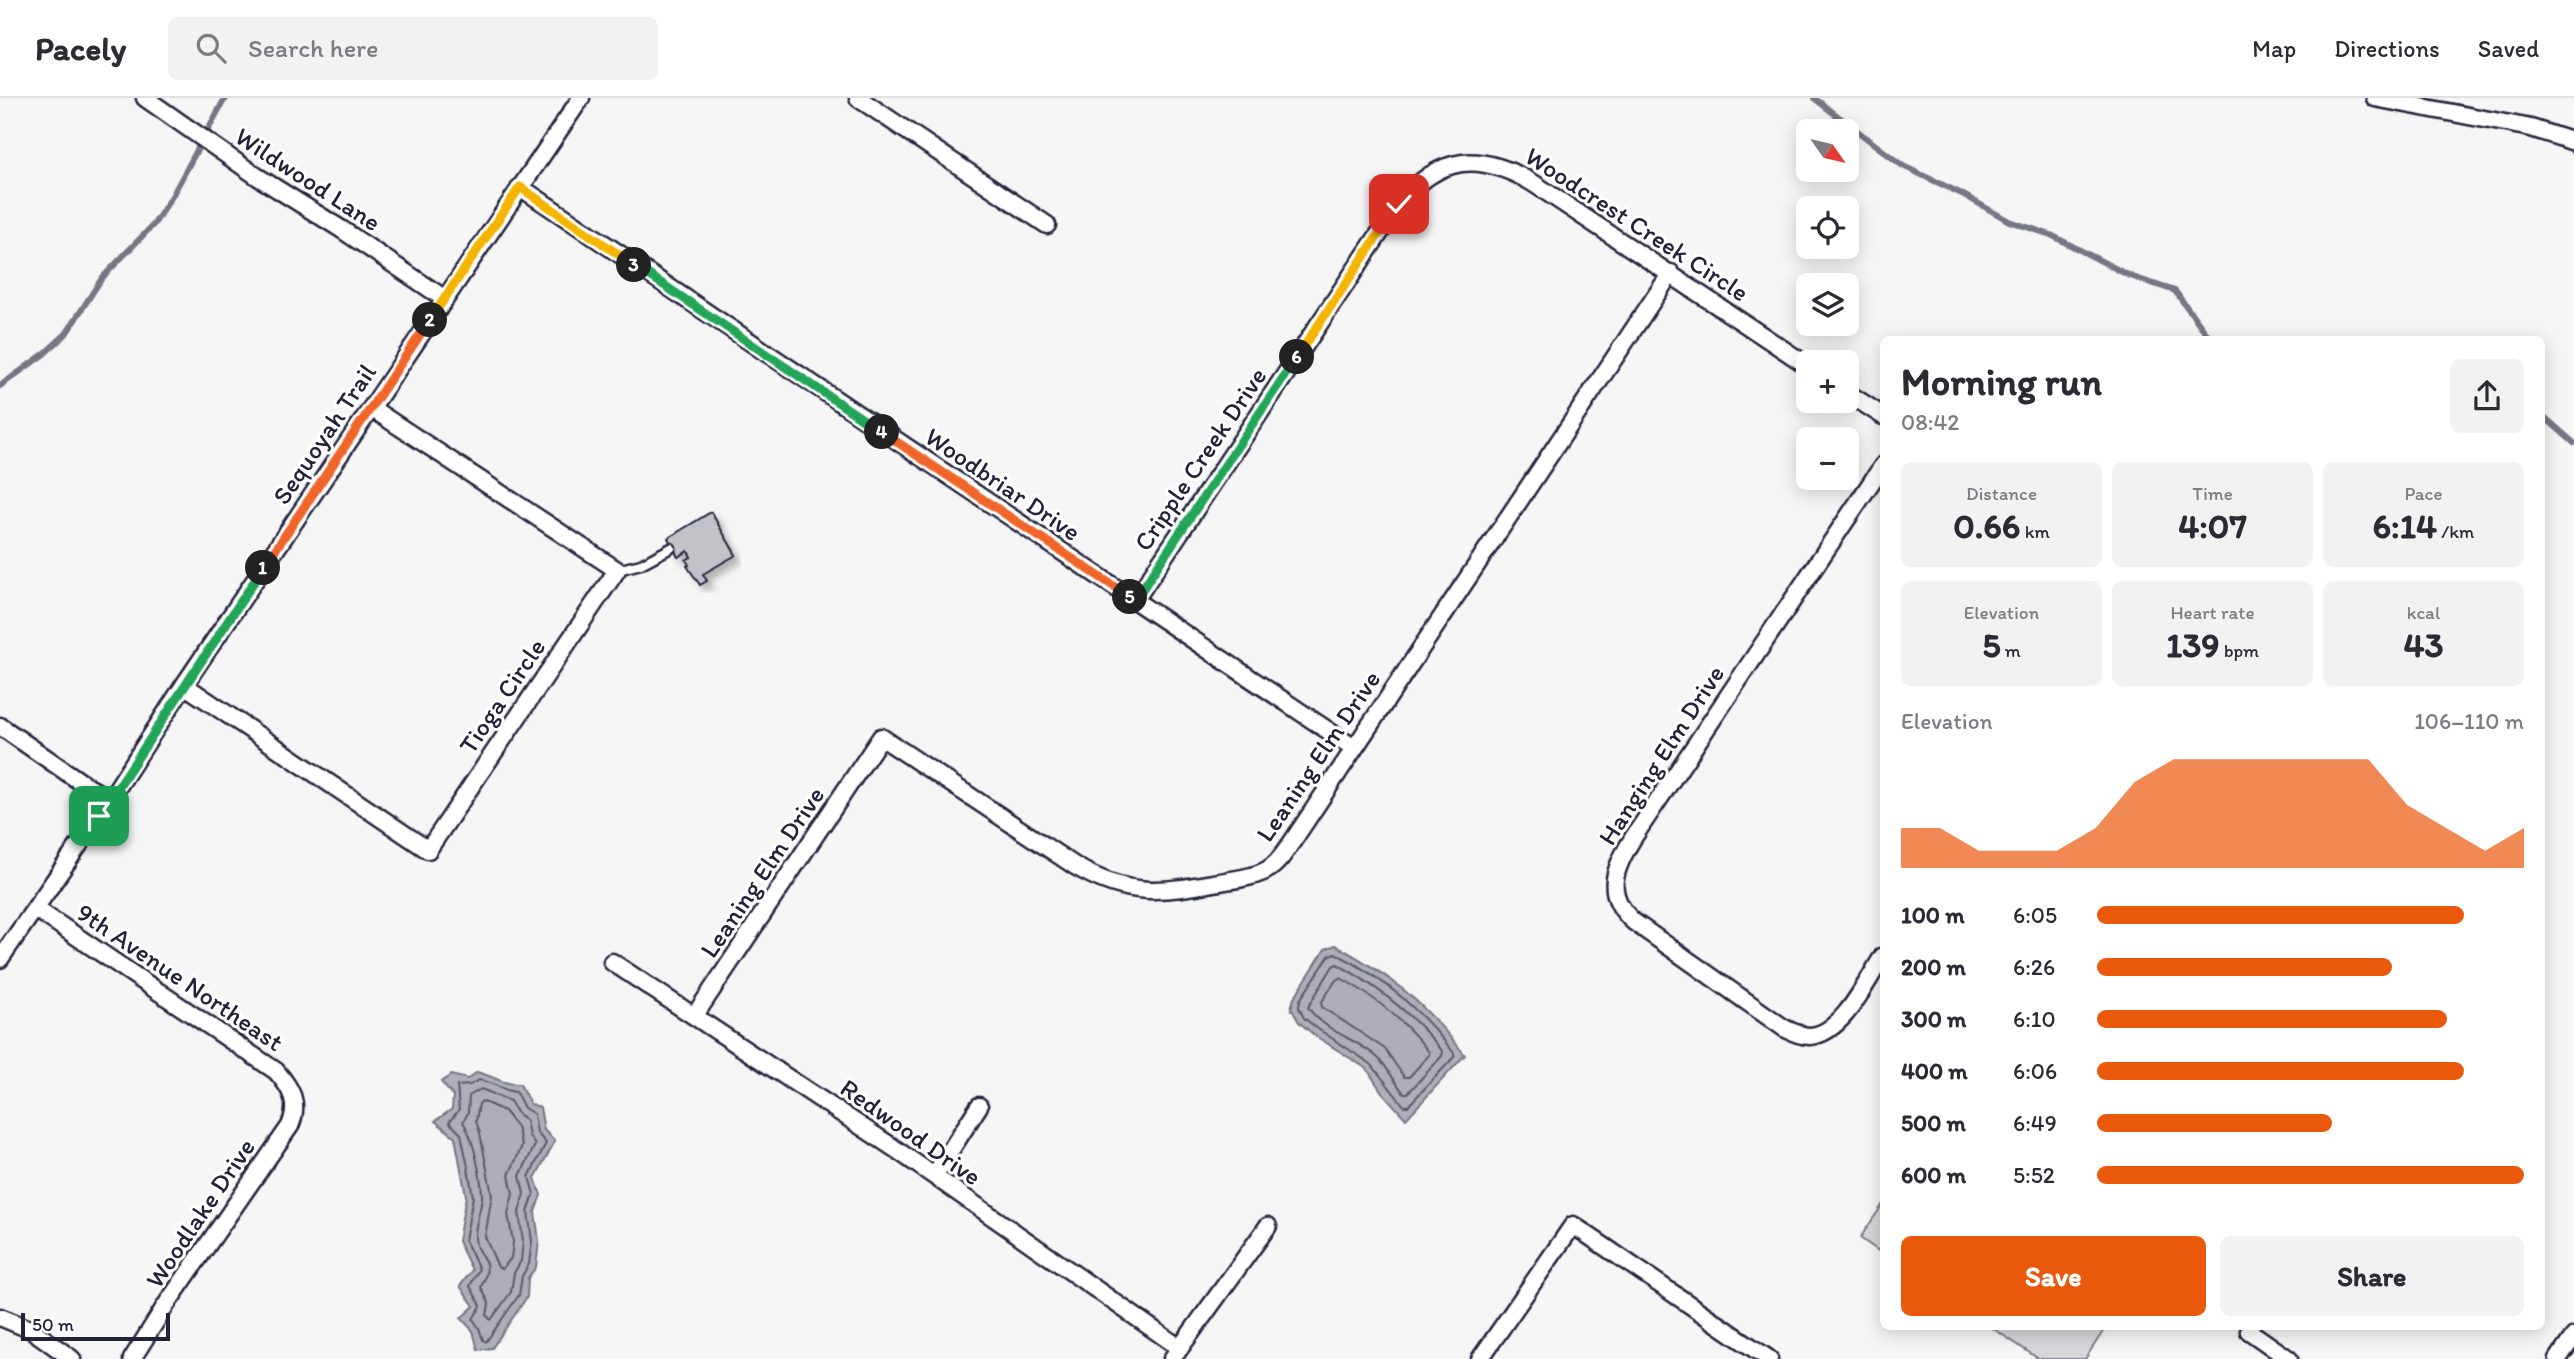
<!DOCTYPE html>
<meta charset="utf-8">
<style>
:root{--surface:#fff;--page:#f2f2f3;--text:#2b2b33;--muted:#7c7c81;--line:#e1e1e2;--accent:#ea580c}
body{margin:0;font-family:Itim,sans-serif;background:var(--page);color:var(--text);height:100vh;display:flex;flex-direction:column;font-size:26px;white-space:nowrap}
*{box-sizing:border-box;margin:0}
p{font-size:23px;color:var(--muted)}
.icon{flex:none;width:38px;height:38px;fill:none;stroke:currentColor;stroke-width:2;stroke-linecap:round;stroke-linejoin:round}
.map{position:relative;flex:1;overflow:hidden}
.drawer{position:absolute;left:1880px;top:238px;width:665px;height:994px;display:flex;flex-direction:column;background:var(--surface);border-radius:10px;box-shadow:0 4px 18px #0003}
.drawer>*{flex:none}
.needle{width:46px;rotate:124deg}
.controls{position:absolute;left:1796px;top:21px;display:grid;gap:14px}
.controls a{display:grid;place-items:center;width:63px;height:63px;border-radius:10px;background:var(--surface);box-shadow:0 4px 18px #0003;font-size:35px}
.scale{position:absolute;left:21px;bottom:18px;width:149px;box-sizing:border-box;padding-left:7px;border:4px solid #22223b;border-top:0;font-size:19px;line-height:24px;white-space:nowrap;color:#22223b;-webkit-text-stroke:5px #fff;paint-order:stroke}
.pin{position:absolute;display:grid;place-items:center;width:60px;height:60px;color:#fff;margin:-30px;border-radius:14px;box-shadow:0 4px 10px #0006}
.km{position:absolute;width:35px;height:35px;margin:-18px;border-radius:50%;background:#222;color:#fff;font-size:19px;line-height:35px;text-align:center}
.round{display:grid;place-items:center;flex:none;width:74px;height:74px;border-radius:10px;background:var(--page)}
.summary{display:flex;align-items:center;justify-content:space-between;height:119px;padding:0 21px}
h1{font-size:38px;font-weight:700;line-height:52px}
.stats{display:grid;grid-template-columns:repeat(3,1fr);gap:10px;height:119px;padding:7px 21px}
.stats div{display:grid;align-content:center;border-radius:10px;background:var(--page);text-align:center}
.stats b{font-size:35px;font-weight:700}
.stats small{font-size:19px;font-weight:400}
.stats p{font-size:19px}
.chart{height:196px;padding:14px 21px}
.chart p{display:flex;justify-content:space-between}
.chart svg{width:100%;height:126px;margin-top:7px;fill:var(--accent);opacity:.7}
.action{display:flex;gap:14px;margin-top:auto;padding:14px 21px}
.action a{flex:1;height:80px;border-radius:10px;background:var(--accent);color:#fff;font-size:28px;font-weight:700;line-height:80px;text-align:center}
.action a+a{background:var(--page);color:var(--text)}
ul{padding:0 21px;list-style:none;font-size:23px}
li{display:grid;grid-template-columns:112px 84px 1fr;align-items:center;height:52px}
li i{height:18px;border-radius:9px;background:var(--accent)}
header{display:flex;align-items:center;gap:42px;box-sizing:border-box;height:98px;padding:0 35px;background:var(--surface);border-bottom:2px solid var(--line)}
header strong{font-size:33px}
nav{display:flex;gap:38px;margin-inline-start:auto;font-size:24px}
.search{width:490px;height:63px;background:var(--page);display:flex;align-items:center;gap:18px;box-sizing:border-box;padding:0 24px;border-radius:10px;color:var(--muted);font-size:26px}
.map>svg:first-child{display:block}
.green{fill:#d7d7db;stroke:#7c7c8b;stroke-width:2}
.water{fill:#aeaeb7;stroke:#767685;stroke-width:2}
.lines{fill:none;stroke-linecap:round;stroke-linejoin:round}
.shore{stroke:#5a5a6d;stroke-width:2}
.stream{stroke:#767685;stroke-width:6}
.building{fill:#c2c2c9;stroke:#22223b;stroke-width:2;filter:url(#shadow)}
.service-casing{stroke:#22223b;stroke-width:13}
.minor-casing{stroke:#22223b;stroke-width:21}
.service{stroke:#fff;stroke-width:8}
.minor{stroke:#fff;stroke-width:16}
.split-1-casing{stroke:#fff;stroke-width:14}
.split-2-casing{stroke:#fff;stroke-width:14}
.split-3-casing{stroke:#fff;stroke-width:14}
.split-4-casing{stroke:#fff;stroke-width:14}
.split-5-casing{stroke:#fff;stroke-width:14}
.split-6-casing{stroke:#fff;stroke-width:14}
.split-7-casing{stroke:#fff;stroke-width:14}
.split-1{stroke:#22a559;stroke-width:9}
.split-2{stroke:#f0652b;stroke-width:9}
.split-3{stroke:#f5b400;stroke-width:9}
.split-4{stroke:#22a559;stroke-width:9}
.split-5{stroke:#f0652b;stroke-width:9}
.split-6{stroke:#22a559;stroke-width:9}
.split-7{stroke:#f5b400;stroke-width:9}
.labels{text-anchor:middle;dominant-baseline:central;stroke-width:6;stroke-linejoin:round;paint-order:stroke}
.street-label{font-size:26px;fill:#22223b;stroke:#fff}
</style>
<header>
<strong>Pacely</strong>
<div class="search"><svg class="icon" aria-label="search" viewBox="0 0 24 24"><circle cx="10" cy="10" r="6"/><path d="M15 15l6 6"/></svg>Search here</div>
<nav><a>Map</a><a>Directions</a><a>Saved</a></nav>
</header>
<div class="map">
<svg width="2574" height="1261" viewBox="0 0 2574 1261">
<defs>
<filter id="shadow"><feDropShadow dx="6" dy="6" stdDeviation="3.5" flood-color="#0004"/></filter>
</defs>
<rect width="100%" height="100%" fill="#f6f6f7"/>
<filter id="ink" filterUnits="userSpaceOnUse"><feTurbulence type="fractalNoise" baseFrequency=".0143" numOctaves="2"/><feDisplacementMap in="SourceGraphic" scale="14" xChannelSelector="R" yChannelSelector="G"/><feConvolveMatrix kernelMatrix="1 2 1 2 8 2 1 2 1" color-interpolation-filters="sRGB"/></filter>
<g filter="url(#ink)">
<path class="green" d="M1883 1106V1156L1860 1140Z
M1991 1229H2106L2085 1261H2039Z"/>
<path class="water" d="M1335 847C1395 880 1423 904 1465 957L1406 1021 1381 993 1367 971 1314 937 1299 924 1291 910 1294 900 1325 851Z
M477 974C493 978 504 987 520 986L530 1006 540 1009 544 1032 555 1043 535 1080 541 1097 535 1114 539 1143 536 1169 528 1180 527 1199 492 1250 478 1252 473 1233 461 1220 474 1208 460 1188 472 1172 458 1143 466 1098 455 1039 435 1023 452 1011 453 998 441 984 451 977 468 981Z"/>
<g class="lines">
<path class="shore" d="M1335 855C1384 880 1421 912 1454 955V959L1408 1008H1404L1371 966 1318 931 1304 920 1299 910 1300 902 1329 858Z
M1337 866C1379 889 1413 916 1443 954L1442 958 1408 995H1404C1394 984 1388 969 1377 959 1357 941 1323 933 1308 909L1333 868Z
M1341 880C1375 899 1405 923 1429 954V957L1409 979H1404L1385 951 1322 909 1321 905 1336 882Z
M479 982C493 984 503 993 516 994L524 1010 534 1016 537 1035 546 1045 529 1079 534 1096 528 1114 532 1143 529 1166 522 1178 519 1197 486 1244 483 1242 479 1230 473 1221 481 1208 470 1188 479 1171 465 1142 473 1099 467 1064 461 1036 449 1024 459 1012 457 988 470 987Z
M481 991 510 1003 518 1016 526 1022 529 1038 535 1047 520 1078 524 1096 519 1114 523 1143 521 1163 514 1175 511 1194 491 1222 487 1218 489 1205 481 1189C497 1158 474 1161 475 1138 475 1125 481 1112 482 1099 482 1081 473 1038 463 1024L468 1015 469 998Z
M482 1003 504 1013 517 1029 522 1048 509 1077 513 1096 508 1116 513 1144 511 1160 502 1171 498 1169 485 1139 492 1097 480 1035 476 1023 479 1006Z"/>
<path class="stream" d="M1814 0 1903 68 1962 96 2009 123 2051 137 2130 178 2175 193 2211 242
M0 288 44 256 66 236 102 180 154 126 171 100 223 4 227 0
M2541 316 2574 345"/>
</g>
<path class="building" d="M711 414 736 457 703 476 707 483 700 487 687 468 689 467 686 462 691 459 688 453 678 459 668 440Z"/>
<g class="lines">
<g class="service-casing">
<path id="service" d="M617 472 641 466 671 450"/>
</g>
<g class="minor-casing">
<path id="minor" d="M145 0 258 79 341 131 445 201
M858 0 1047 127
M2375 0 2531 30 2574 44
M520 89 1354 650
M1846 294 1883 318
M1883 367 1633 740C1614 771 1603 796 1634 824L1784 930C1792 934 1801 938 1810 938 1843 936 1867 882 1883 858
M1135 502 1399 106C1440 56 1480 54 1533 85L1808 268
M184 587 428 752 617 472 371 310
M0 628 88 689 110 701
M36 811 276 973C291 990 300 1005 290 1028L166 1207 132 1261
M0 861 99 718 184 587 581 0
M612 864 894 1050 1180 1250
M695 917 881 639 1075 768C1129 800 1162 794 1220 784 1235 781 1253 780 1267 772 1278 766 1285 754 1292 744L1671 175
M934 1078 979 1008
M0 1219 32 1232 72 1261
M2251 1228 2249 1233 2289 1261
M1172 1261 1268 1128
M1480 1261 1573 1127 1769 1261
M2558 1261 2574 1238"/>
</g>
<use href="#service" class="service"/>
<use href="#minor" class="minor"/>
</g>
</g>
<g class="lines" filter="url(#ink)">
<g class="split-1-casing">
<path id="split-1" d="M99 718 263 470"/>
</g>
<g class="split-2-casing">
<path id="split-2" d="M263 470 430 222"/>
</g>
<g class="split-3-casing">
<path id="split-3" d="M430 222 520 89 634 167"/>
</g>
<g class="split-4-casing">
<path id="split-4" d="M634 167 882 334"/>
</g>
<g class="split-5-casing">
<path id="split-5" d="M882 334 1130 499"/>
</g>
<g class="split-6-casing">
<path id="split-6" d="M1130 499 1135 502 1297 259"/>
</g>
<g class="split-7-casing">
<path id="split-7" d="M1297 259 1399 106"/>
</g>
<use href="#split-1" class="split-1"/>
<use href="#split-2" class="split-2"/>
<use href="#split-3" class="split-3"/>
<use href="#split-4" class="split-4"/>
<use href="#split-5" class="split-5"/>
<use href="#split-6" class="split-6"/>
<use href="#split-7" class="split-7"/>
</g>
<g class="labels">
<g class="street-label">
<text transform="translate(308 81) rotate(33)">Wildwood Lane</text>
<text transform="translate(1637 126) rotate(33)">Woodcrest Creek Circle</text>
<text transform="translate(324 336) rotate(-56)">Sequoyah Trail</text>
<text transform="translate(1200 361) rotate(-56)">Cripple Creek Drive</text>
<text transform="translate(1003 386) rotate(34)">Woodbriar Drive</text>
<text transform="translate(502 598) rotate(-56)">Tioga Circle</text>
<text transform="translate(1661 657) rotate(-57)">Hanging Elm Drive</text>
<text transform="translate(1318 658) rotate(-56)">Leaning Elm Drive</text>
<text transform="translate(762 774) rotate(-56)">Leaning Elm Drive</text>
<text transform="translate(180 879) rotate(34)">9th Avenue Northeast</text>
<text transform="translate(911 1034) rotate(35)">Redwood Drive</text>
<text transform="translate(200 1115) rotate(-56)">Woodlake Drive</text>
</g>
</g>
</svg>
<div class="controls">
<a><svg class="needle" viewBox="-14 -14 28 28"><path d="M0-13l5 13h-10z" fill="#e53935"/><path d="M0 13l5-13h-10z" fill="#7c7c81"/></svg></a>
<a><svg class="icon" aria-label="locate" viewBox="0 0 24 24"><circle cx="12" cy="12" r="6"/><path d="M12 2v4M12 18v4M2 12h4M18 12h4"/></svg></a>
<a><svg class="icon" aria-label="layers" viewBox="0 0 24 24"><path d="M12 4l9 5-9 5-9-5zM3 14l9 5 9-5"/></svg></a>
<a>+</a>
<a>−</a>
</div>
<div class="scale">50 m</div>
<div class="pin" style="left:99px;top:718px;background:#1e9e55"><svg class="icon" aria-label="arrive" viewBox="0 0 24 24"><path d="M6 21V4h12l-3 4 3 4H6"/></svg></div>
<div class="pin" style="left:1399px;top:106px;background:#d93025"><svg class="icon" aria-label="check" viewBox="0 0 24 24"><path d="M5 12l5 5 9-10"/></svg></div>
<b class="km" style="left:263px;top:470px">1</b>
<b class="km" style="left:430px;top:222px">2</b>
<b class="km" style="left:634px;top:167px">3</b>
<b class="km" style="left:882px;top:334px">4</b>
<b class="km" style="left:1130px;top:499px">5</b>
<b class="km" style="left:1297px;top:259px">6</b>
<section class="drawer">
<div class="summary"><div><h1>Morning run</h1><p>08:42</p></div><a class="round"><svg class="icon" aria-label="share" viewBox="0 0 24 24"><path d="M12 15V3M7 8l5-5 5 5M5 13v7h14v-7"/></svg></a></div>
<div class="stats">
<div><p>Distance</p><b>0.66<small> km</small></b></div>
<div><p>Time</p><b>4:07</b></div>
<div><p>Pace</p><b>6:14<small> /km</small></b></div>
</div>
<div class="stats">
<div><p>Elevation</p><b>5<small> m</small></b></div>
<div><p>Heart rate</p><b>139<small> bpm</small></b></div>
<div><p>kcal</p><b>43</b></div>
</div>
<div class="chart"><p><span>Elevation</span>106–110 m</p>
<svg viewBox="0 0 160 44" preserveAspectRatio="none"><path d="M0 44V30L10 30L20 38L30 38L40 38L50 30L60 14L70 6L80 6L90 6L100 6L110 6L120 6L130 22L140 30L150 38L160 30V44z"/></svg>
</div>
<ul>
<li><b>100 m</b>6:05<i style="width:86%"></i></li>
<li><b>200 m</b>6:26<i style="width:69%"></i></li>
<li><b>300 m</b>6:10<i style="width:82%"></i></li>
<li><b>400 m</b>6:06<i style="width:86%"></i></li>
<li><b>500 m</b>6:49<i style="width:55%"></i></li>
<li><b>600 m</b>5:52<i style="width:100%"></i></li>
</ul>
<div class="action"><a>Save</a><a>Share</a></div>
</section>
</div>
